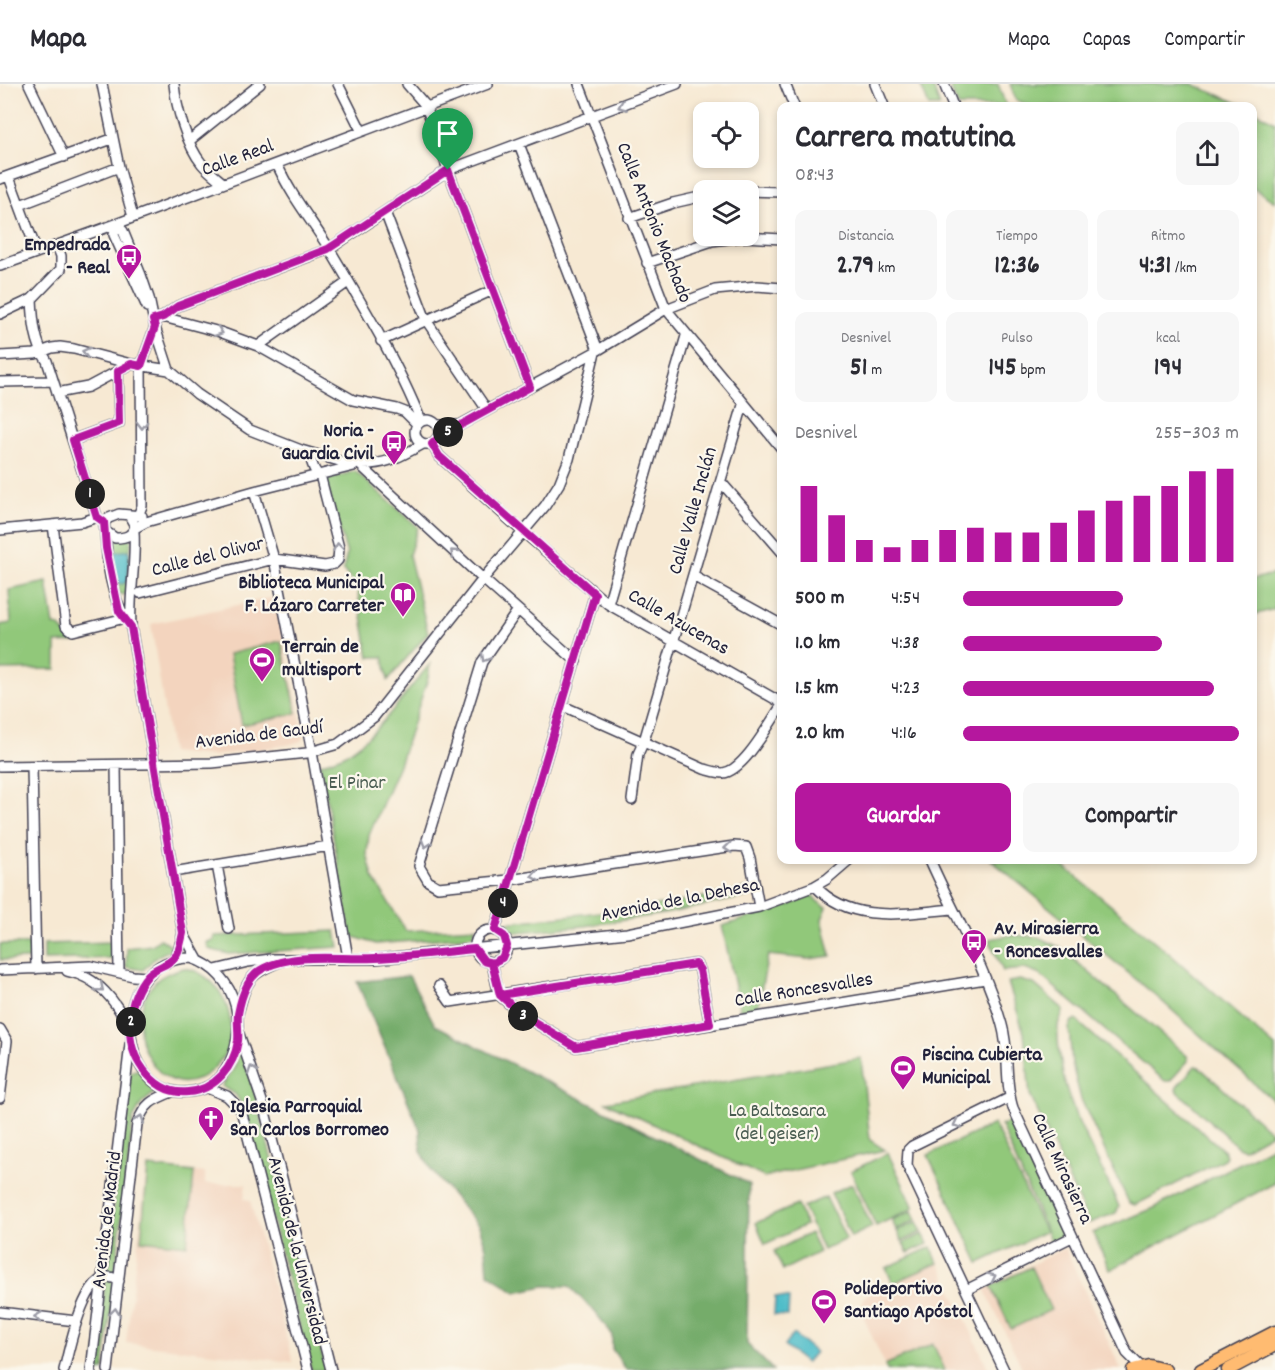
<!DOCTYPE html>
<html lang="es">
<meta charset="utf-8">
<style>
:root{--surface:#fff;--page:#f7f7f7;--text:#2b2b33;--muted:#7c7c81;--line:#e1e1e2;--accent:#b5179e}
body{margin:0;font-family:Dekko,sans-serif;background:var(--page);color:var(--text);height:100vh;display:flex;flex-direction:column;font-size:22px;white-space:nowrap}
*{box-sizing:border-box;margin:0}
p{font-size:20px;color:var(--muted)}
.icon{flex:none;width:33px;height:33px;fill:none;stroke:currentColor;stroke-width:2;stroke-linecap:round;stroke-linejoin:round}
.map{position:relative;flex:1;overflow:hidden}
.panel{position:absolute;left:777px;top:18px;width:480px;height:762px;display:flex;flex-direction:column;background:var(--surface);border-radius:12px;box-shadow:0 3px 9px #0003}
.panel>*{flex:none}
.buttons{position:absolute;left:693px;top:18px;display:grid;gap:12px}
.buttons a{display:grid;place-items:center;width:66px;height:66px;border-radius:12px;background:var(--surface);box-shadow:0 3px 9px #0003;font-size:30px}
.pin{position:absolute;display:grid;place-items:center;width:51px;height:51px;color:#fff;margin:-62px -26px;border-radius:50% 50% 50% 0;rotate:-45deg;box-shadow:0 0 6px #0007}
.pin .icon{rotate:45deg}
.km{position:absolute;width:30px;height:30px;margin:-15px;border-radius:50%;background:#222;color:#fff;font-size:16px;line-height:30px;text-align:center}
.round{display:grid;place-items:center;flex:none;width:63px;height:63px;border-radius:12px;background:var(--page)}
.overview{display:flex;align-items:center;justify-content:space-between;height:102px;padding:0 18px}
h1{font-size:33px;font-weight:700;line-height:45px}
.figures{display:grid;grid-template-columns:repeat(3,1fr);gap:9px;height:102px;padding:6px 18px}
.figures div{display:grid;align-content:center;border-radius:12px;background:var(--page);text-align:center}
.figures b{font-size:26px;font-weight:700}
.figures small{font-size:16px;font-weight:400}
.figures p{font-size:16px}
.chart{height:168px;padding:12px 18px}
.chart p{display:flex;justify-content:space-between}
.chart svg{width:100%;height:108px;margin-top:6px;stroke:var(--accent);stroke-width:6}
.cta{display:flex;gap:12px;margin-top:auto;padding:12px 18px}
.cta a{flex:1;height:69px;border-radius:12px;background:var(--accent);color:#fff;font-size:24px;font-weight:700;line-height:69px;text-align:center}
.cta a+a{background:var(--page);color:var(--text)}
ul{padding:0 18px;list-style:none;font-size:20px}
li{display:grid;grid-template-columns:96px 72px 1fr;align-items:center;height:45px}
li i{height:15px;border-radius:8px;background:var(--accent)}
header{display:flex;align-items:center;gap:36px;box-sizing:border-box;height:84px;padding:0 30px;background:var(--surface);border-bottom:2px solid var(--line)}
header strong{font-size:28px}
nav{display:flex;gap:33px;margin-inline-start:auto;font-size:21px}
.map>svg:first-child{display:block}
.built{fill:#f3d4be}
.green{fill:#91c87a;stroke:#5a755a;stroke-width:1.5}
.forest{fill:#74ac6a;stroke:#4b6752;stroke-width:1.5}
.water{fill:#4fbdc9;stroke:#387082;stroke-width:1.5}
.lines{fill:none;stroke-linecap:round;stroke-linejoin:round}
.minor-casing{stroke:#424052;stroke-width:12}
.major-casing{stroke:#424052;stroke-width:15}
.minor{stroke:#fff;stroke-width:9}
.major{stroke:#ffbb71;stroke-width:12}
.oneway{stroke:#9c9ca7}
.route-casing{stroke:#fff;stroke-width:12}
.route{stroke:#b5179e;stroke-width:8}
.labels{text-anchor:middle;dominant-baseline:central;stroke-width:4.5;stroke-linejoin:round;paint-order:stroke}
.street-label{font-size:20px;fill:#22223b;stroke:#fbf7ec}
.poi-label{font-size:20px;font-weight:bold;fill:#22223b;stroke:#fbf7ec;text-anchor:start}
.park-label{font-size:20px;fill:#495c51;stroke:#fbf7ec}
</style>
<header>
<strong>Mapa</strong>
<nav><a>Mapa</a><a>Capas</a><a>Compartir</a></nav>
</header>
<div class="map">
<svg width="1275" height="1286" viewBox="0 0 1275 1286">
<rect width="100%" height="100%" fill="#fbf7ec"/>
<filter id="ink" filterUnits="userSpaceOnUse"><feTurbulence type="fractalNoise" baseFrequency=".0167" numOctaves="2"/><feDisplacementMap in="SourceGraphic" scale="12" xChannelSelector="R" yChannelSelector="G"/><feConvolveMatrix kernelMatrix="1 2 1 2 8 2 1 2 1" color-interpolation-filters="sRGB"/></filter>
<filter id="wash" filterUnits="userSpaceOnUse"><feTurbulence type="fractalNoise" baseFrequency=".008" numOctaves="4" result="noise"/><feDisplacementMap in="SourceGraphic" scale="24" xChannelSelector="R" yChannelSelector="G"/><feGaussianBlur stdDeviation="1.35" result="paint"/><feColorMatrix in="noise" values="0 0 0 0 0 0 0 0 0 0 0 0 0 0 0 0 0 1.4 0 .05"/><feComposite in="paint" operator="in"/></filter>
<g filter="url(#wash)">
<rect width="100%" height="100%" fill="#f7e9d3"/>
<path class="built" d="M274 513 304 652 301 657 287 661 211 672 171 668 151 540Z
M147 1082 205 1089V1100H246L244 1115 250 1116 293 1278 126 1259Z
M1065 1164 1121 1285 1120 1286H1023L984 1204Z
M939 1179 989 1286H887L860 1225 865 1212Z"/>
<path class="green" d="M920 0H932L940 22H929Z
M949 0H998L1006 22H958Z
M1010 0H1192L1245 22H1031L1016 16Z
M1253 26 1275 38V118L1253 104Z
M355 387 418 443 409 471 428 549 388 596 383 573H369L357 503 343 486 347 470 325 396Z
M131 454 128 508 123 511 119 510 109 456Z
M1275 490V525L1253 531V495Z
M47 498 54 541 59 542 73 558 56 559V585L0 586V541L11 539 9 506Z
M281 557 297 629 242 641 229 570Z
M430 580 428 594 399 681 369 751 367 770 373 793 406 847 476 843 472 852 376 860 351 852 320 680C327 677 335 675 342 672 376 654 405 609 430 580Z
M991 776H1056L1171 871 1275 963V1018L1155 911Z
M750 804V812L669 829 585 842 509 849 504 839 669 820Z
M812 811 818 818 827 823 822 835 831 872 808 875 768 871 757 927 741 930 722 842 790 821Z
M336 847 339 863 229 870 208 865 207 858 214 856V852Z
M1012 851 1038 853 1059 863 1179 965 1187 972 1188 977 1170 997H1165L1040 891 1025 885 1003 887 989 855Z
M160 855 175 863 156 873 143 886 126 883 127 864 152 861Z
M113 858V874L44 876V860Z
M0 860H30V875L0 876Z
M184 884C218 889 238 929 228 962 226 970 219 979 213 985 188 1008 163 1000 147 971 135 950 138 916 155 898 163 890 173 887 184 884Z
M1020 896 1034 900 1063 925C1064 932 1058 935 1058 942 1057 953 1059 967 1061 978 1067 1030 1100 1075 1119 1123L1116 1129 1089 1139 1030 1011 1024 949 1008 898Z
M1076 936 1224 1067 1226 1072 1224 1075 1147 1115 1135 1121 1129 1119 1081 1015 1072 980 1069 944 1072 937Z
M242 960 326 1286H311L242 1020 235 1010 222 1002 234 984Z
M861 974 870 1056 885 1066 764 1093 606 1018Z
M1195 982 1199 983 1272 1049 1244 1065 1239 1064 1176 1006 1177 1003Z
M138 985 155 1005 153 1010 142 1019 133 1035 104 1286H95L129 989Z
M1012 1035 1064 1151 1051 1158 1001 1042Z
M994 1040 1045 1148 979 1179 928 1071Z
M1275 1061V1099L1110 1186 1093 1149 1154 1124Z
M888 1069 914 1124 876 1142 851 1087Z
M148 1083 194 1088 187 1161 141 1156Z
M852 1100 872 1143 851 1153 831 1109Z
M826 1113 846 1155 823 1166 803 1123Z
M797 1121 806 1141 765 1160 756 1139Z
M912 1127 916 1136 896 1146 892 1136Z
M917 1138 922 1148 902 1157 897 1147Z
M810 1149 819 1168 783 1186 774 1167Z
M923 1150 928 1160 908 1169 903 1159Z
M931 1163 938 1179 893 1199 886 1184Z
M1031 1183 1051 1226 1011 1245 991 1202Z
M933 1260 945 1286H887L885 1281Z"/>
<path class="forest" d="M409 892 435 941 749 1100 747 1260 773 1286 626 1285 612 1265V1250L595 1228 569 1202H544L516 1208 488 1189 486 1164 479 1142 432 1087 421 1067 420 1046 357 898Z"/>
<path class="water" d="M129 466 128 495 125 499 121 500 117 497 112 469Z
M775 1213 789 1214 788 1232 774 1231Z
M793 1250 815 1268 806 1279 784 1262Z"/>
</g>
<g filter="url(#ink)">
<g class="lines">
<g class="minor-casing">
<path id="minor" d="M29 0 64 73
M102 0 119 83 133 133
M174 0C176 23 187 62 202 80 208 87 216 93 223 99
M338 0 361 46
M407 0 426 22 448 86 530 303
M579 0 666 225 782 365
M785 0 794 22
M875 0 884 22
M944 0 953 22
M189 57 260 0
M519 60 598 266
M277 80C291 112 312 137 330 166 361 218 399 281 421 337
M9 93 37 168
M0 95 112 55
M748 107 782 108
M20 121 119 83
M385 128 426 236 487 326
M629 134 673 119 704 112
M116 140 123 147 141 191 149 214 155 243 169 286 197 310 250 346 301 366 346 379
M116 140 114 151 147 223
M647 179 712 157 744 153 782 155
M0 182 116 140 488 0
M32 215C33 237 35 259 47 277L97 433
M0 230 32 215 61 185V172L57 162
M163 233 220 248 258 262 353 316 397 325 405 328 417 340
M154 235 163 233 178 222 329 165 448 86 677 0
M381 257 493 206
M258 262 348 198
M0 272 35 270 52 264 60 263 74 265 131 280
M0 298 53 297
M57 309 88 303 131 280 169 286
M415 348a12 12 0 1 1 24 0a12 12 0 1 1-24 0Z
M438 341H460L439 353
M460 341 595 268 666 225 715 206 757 202 782 204
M73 356 119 339 118 287
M432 360 439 372 523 448 608 520 782 619
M303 367C315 374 310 385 319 391
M355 380C384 382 398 374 423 360
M359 380 483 495 576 577
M721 398 782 468
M254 407 274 475 312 668 348 874
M138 432 142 422 141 282 155 243
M130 433 135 442C133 452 125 454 115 454L105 447 104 438 109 434 119 430 142 432
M53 441 66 542 73 547 125 534
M135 444 146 438 254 407 354 382
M0 446 82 438 97 433
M105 447C107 476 110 513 127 536
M134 448C136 480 129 511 131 543L183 849 198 876
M693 492 782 541
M140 509 274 475 325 482 334 480 338 476 339 464 320 391
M608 520 686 252
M518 526 482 578 419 782 428 797 438 803 509 796 734 762 746 763 750 774 759 823
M563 622 704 685C709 686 717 689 723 689 744 687 770 638 782 621
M116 681 119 888
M0 682 212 679 307 669 338 660 374 633 483 495 545 422 559 400 569 375 595 268
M32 682 36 885
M632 716 638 670 644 657 743 321
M930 776C954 830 986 884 1002 941 1010 968 1004 997 1013 1024L1127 1269 1141 1283
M217 781 229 845
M173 788 329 762
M815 802C852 841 905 829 953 825
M495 846 595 510
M475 862a16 16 0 1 1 32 0a16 16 0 1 1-32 0Z
M191 874C239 889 250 948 225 987 215 1001 203 1007 187 1008 115 1013 107 874 191 874Z
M174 875 179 865 183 849
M492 879 499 911 521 930 576 963 985 895
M0 886 91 882 133 892 146 893
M215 886 248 878 271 875H375L627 849 759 823 815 802 827 795 849 776
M67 887C98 893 116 917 129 944
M439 902 450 918 696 880 700 886 710 941
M238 929C247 896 248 890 282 877
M0 945 7 957 0 1014
M239 950 263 1020 331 1286
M207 1004 227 1012 241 1026 308 1286
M1009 1014 912 1062 908 1066 907 1081 966 1206 1072 1153
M966 1206 1004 1286
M0 1228 76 1237
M64 1286C69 1267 86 1173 119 1197
M91 1286 130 960
M108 1286 137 1040C145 1019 152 1016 172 1008"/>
</g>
<g class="major-casing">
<path id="major" d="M1133 1286 1149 1282 1165 1286
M1201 1286 1275 1248
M1228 1286 1275 1261"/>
</g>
<use href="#minor" class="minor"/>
<use href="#major" class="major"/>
</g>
<defs><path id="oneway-chevron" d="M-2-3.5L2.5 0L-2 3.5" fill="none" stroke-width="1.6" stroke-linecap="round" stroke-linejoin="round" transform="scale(1.5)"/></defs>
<g class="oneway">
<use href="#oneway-chevron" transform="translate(622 22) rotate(158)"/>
<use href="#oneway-chevron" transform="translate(219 248) rotate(19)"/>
<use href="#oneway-chevron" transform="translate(86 268) rotate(-165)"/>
<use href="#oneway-chevron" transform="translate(142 341) rotate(90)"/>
<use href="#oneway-chevron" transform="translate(338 463) rotate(-97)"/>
<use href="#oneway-chevron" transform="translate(454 469) rotate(-138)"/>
<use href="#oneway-chevron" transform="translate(485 574) rotate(120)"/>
<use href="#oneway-chevron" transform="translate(426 760) rotate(107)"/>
<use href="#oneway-chevron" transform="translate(728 764) rotate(174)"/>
<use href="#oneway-chevron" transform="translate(535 792) rotate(171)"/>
<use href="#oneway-chevron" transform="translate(100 904) rotate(40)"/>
<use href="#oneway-chevron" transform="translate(252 986) rotate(-109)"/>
<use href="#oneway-chevron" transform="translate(140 1035) rotate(-71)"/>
<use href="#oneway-chevron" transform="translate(957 1040) rotate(154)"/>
<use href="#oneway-chevron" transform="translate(992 1193) rotate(-26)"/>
<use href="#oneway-chevron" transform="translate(115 1228) rotate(-84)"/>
<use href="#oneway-chevron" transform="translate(38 1233) rotate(-173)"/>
</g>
</g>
<g class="lines" filter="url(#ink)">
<g class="route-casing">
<path id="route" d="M448 86 328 165 178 222 163 233 153 236 155 243 141 282 131 280 118 287 119 339 73 356 97 433 104 438 106 464 116 513 119 527 131 543 183 849C181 857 180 868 174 874 167 882 155 883 148 891 127 915 123 959 143 985 154 1000 169 1010 188 1008 215 1006 234 983 238 957 239 948 237 939 238 930 241 913 247 892 264 884 297 868 339 876 375 874 409 873 442 868 475 865L484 877 492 879 500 911 521 930 576 963 710 940 700 886 696 880 500 911 492 879 502 874 507 862 504 852 495 846 595 510 439 372 432 360 439 353 530 303 448 86"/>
</g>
<use href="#route" class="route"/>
</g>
<defs>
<g id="bus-pin" transform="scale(1.35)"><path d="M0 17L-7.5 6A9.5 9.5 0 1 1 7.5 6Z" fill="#b5179e" stroke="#fbf7ec"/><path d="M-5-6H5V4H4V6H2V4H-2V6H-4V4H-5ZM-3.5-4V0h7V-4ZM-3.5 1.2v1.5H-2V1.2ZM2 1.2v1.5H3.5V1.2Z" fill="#fff"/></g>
<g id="library-pin" transform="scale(1.35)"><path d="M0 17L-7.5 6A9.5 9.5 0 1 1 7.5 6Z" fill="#b5179e" stroke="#fbf7ec"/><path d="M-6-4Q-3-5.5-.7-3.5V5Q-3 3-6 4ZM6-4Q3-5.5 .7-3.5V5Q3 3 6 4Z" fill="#fff"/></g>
<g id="stadium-pin" transform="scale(1.35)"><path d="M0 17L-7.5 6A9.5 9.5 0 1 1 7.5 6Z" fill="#b5179e" stroke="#fbf7ec"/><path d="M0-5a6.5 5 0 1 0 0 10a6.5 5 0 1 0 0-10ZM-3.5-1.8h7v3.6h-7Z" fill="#fff"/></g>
<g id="church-pin" transform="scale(1.35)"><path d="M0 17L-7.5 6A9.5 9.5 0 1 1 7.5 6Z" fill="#b5179e" stroke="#fbf7ec"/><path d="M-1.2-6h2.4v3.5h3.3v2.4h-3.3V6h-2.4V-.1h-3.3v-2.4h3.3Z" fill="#fff"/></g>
</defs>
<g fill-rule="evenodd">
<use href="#bus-pin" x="129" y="173"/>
<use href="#bus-pin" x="394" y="359"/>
<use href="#library-pin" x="403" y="511"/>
<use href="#stadium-pin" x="262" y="576"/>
<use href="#bus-pin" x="974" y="858"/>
<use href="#stadium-pin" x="903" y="984"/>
<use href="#church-pin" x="211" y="1035"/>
<use href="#stadium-pin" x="824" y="1218"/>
</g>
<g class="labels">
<g class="street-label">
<text transform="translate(238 75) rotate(-20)">Calle Real</text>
<text transform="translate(653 139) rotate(68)">Calle Antonio Machado</text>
<text transform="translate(694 427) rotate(-74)">Calle Valle Inclán</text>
<text transform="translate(208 474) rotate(-14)">Calle del Olivar</text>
<text transform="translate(678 539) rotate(30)">Calle Azucenas</text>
<text transform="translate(259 652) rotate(-7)">Avenida de Gaudí</text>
<text transform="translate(680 817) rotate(-11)">Avenida de la Dehesa</text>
<text transform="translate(804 907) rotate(-9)">Calle Roncesvalles</text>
<text transform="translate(1061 1085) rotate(65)">Calle Mirasierra</text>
<text transform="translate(108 1136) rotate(-83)">Avenida de Madrid</text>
<text transform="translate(296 1167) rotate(76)">Avenida de la Universidad</text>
</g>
<g class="poi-label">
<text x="110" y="162" text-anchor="end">Empedrada<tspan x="110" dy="23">- Real</tspan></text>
<text x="374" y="348" text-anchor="end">Noria -<tspan x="374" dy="23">Guardia Civil</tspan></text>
<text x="384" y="500" text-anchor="end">Biblioteca Municipal<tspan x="384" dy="23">F. Lázaro Carreter</tspan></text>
<text x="282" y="564">Terrain de<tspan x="282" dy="23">multisport</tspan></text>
<text x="994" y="846">Av. Mirasierra<tspan x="994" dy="23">- Roncesvalles</tspan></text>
<text x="922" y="972">Piscina Cubierta<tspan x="922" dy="23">Municipal</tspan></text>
<text x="230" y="1024">Iglesia Parroquial<tspan x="230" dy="23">San Carlos Borromeo</tspan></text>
<text x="844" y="1206">Polideportivo<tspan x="844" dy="23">Santiago Apóstol</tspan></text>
</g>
<g class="park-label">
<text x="357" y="700">El Pinar</text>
<text x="777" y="1028">La Baltasara<tspan x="777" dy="23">(del geiser)</tspan></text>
</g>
</g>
</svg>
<div class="buttons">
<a><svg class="icon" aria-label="locate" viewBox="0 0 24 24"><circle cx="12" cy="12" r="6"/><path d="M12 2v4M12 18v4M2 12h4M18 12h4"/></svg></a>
<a><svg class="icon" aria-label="layers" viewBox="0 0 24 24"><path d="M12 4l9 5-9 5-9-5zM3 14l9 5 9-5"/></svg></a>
</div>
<div class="pin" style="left:448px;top:86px;background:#1e9e55"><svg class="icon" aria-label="arrive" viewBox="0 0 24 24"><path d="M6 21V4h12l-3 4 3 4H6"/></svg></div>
<b class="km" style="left:90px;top:410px">1</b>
<b class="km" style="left:131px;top:938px">2</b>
<b class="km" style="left:523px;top:932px">3</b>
<b class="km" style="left:503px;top:819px">4</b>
<b class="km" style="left:448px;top:348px">5</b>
<section class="panel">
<div class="overview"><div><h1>Carrera matutina</h1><p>08:43</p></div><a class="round"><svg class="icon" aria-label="share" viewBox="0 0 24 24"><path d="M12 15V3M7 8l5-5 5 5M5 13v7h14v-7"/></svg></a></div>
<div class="figures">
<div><p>Distancia</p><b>2.79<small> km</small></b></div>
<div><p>Tiempo</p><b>12:36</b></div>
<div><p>Ritmo</p><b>4:31<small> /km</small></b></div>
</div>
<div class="figures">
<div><p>Desnivel</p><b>51<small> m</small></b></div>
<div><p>Pulso</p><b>145<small> bpm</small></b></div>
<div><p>kcal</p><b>194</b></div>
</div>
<div class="chart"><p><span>Desnivel</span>255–303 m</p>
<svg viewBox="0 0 160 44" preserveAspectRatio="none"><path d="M5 44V13M15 44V25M25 44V35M35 44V38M45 44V35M55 44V31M65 44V30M75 44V32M85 44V32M95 44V28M105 44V23M115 44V19M125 44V17M135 44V13M145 44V7M155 44V6"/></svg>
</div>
<ul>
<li><b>500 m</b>4:54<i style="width:58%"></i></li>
<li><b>1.0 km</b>4:38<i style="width:72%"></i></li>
<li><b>1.5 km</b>4:23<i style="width:91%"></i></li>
<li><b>2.0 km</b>4:16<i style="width:100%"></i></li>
</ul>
<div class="cta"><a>Guardar</a><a>Compartir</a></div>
</section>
</div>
